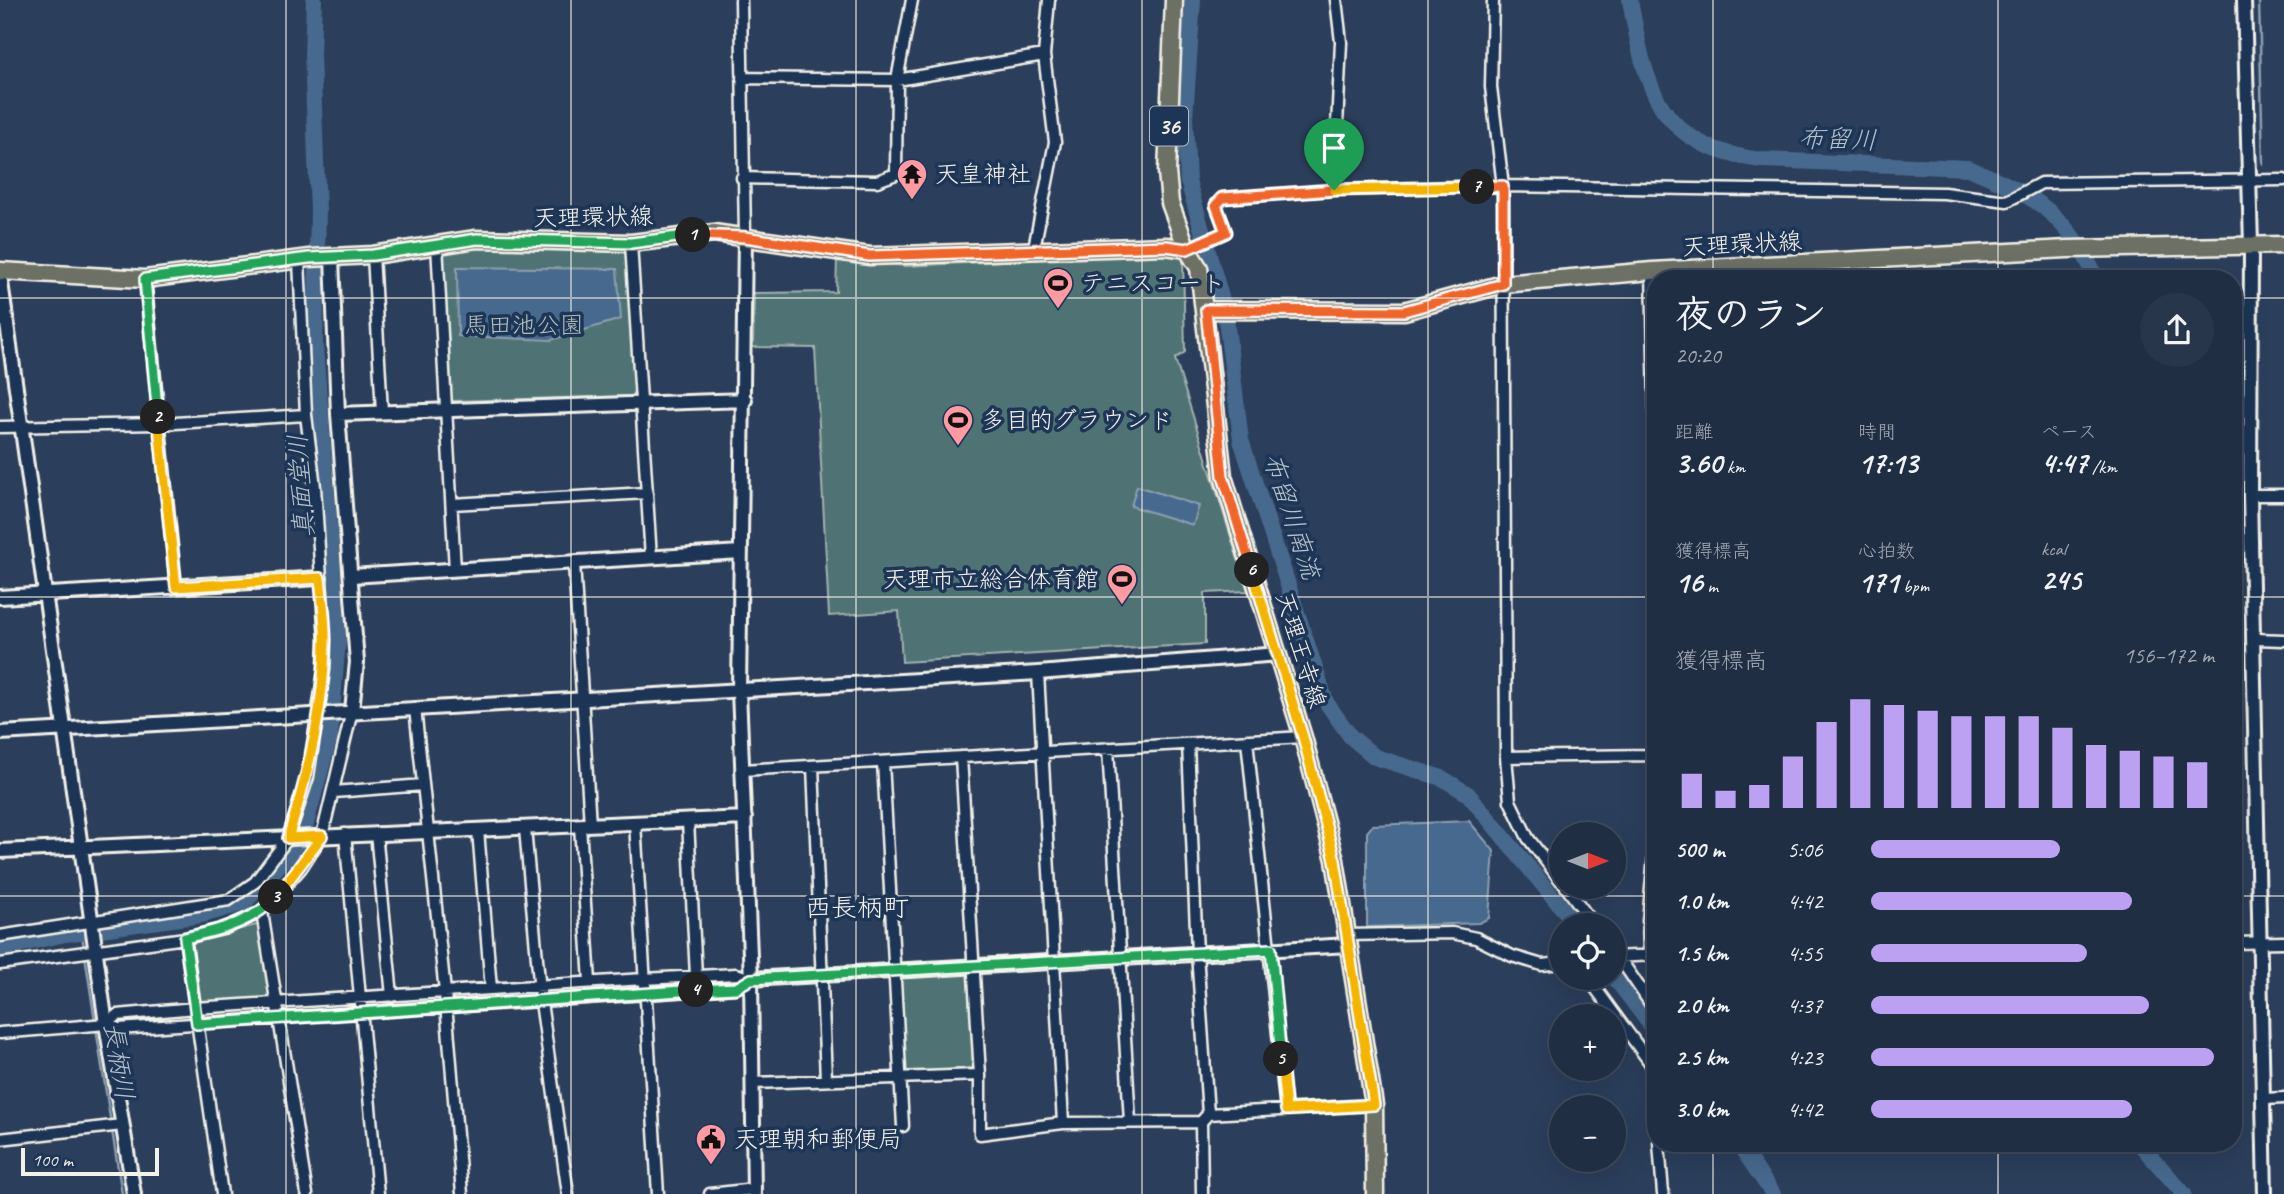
<!DOCTYPE html>
<html lang="ja">
<meta charset="utf-8">
<style>
:root{--surface:#202e44;--page:#28364b;--text:#f1f3f6;--muted:#a2a8b2;--line:#3d4a5d;--accent:#bca0f2}
body{margin:0;font-family:Caveat,"Klee One",sans-serif;background:var(--page);color:var(--text);height:100vh;display:flex;flex-direction:column;font-size:26px;white-space:nowrap}
*{box-sizing:border-box;margin:0}
p{font-size:23px;color:var(--muted)}
.icon{flex:none;width:38px;height:38px;fill:none;stroke:currentColor;stroke-width:2;stroke-linecap:round;stroke-linejoin:round}
.map{position:relative;flex:1;overflow:hidden}
.side{position:absolute;left:1647px;top:270px;width:595px;height:882px;display:flex;flex-direction:column;background:var(--surface);border-radius:28px;box-shadow:0 7px 28px #0002,0 0 0 2px var(--line)}
.side>*{flex:none}
.needle{width:46px;rotate:90deg}
.controls{position:absolute;left:1549px;top:822px;display:grid;gap:14px}
.controls a{display:grid;place-items:center;width:77px;height:77px;border-radius:50%;background:var(--surface);box-shadow:0 7px 28px #0002,0 0 0 2px var(--line);font-size:35px}
.scale{position:absolute;left:21px;bottom:18px;width:138px;box-sizing:border-box;padding-left:7px;border:4px solid #f4f1e8;border-top:0;font-size:19px;line-height:24px;white-space:nowrap;color:#f4f1e8;-webkit-text-stroke:5px #1d3557;paint-order:stroke}
.pin{position:absolute;display:grid;place-items:center;width:60px;height:60px;color:#fff;margin:-72px -30px;border-radius:50% 50% 50% 0;rotate:-45deg;box-shadow:0 0 7px #0007}
.pin .icon{rotate:45deg}
.km{position:absolute;width:35px;height:35px;margin:-18px;border-radius:50%;background:#222;color:#fff;font-size:19px;line-height:35px;text-align:center}
.round{display:grid;place-items:center;flex:none;width:74px;height:74px;border-radius:37px;background:var(--page)}
.overview{display:flex;align-items:center;justify-content:space-between;height:119px;padding:0 28px}
h1{font-size:38px;font-weight:700;line-height:52px}
.stats{display:grid;grid-template-columns:repeat(3,1fr);gap:10px;height:119px;padding:7px 28px}
.stats div{display:grid;align-content:center}
.stats b{font-size:30px;font-weight:700}
.stats small{font-size:19px;font-weight:400}
.stats p{font-size:19px}
.chart{height:196px;padding:14px 28px}
.chart p{display:flex;justify-content:space-between}
.chart svg{width:100%;height:126px;margin-top:7px;stroke:var(--accent);stroke-width:6}
ul{padding:0 28px;list-style:none;font-size:23px}
li{display:grid;grid-template-columns:112px 84px 1fr;align-items:center;height:52px}
li i{height:18px;border-radius:9px;background:var(--accent)}
.map>svg:first-child{display:block}
.green{fill:#4f7374;stroke:#a2b2ae;stroke-width:2}
.water{fill:#46698d;stroke:#8c9fb1;stroke-width:2}
.lines{fill:none;stroke-linecap:round;stroke-linejoin:round}
.stream{stroke:#8c9fb1;stroke-width:2.5}
.river{stroke:#46698d;stroke-width:16}
.minor-casing{stroke:#f4f1e8;stroke-width:15}
.tertiary-casing{stroke:#f4f1e8;stroke-width:18}
.primary-casing{stroke:#f4f1e8;stroke-width:21}
.minor{stroke:#1d3557;stroke-width:10}
.tertiary{stroke:#1d3557;stroke-width:12}
.primary{stroke:#6c7065;stroke-width:16}
.split-1-casing{stroke:#fff;stroke-width:14}
.split-2-casing{stroke:#fff;stroke-width:14}
.split-3-casing{stroke:#fff;stroke-width:14}
.split-4-casing{stroke:#fff;stroke-width:14}
.split-5-casing{stroke:#fff;stroke-width:14}
.split-6-casing{stroke:#fff;stroke-width:14}
.split-7-casing{stroke:#fff;stroke-width:14}
.split-8-casing{stroke:#fff;stroke-width:14}
.split-1{stroke:#f0652b;stroke-width:9}
.split-2{stroke:#22a559;stroke-width:9}
.split-3{stroke:#f5b400;stroke-width:9}
.split-4{stroke:#22a559;stroke-width:9}
.split-5{stroke:#22a559;stroke-width:9}
.split-6{stroke:#f5b400;stroke-width:9}
.split-7{stroke:#f0652b;stroke-width:9}
.split-8{stroke:#f5b400;stroke-width:9}
.grid{fill:none;stroke:#f4f1e8;stroke-width:2;stroke-opacity:0.55}
.labels{text-anchor:middle;dominant-baseline:central;stroke-width:7;stroke-linejoin:round;paint-order:stroke}
.shield{fill:#1d3557;stroke:#b4b9bc;stroke-width:2}
.shield-label{font-size:23px;font-weight:bold;fill:#f4f1e8}
.poi-label{font-size:24px;fill:#f4f1e8;stroke:#1d3557;text-anchor:start}
.street-label{font-size:24px;fill:#f4f1e8;stroke:#1d3557}
.park-label{font-size:24px;fill:#b2bfba;stroke:#1d3557}
.water-label{font-size:26px;font-style:italic;fill:#b7c1c8;stroke:#1d3557}
.neighbourhood-label{font-size:26px;fill:#f4f1e8;stroke:#1d3557}
</style>
<div class="map">
<svg width="2284" height="1194" viewBox="0 0 2284 1194">
<rect width="100%" height="100%" fill="#2b3e5b"/>
<filter id="ink" filterUnits="userSpaceOnUse"><feTurbulence type="fractalNoise" baseFrequency=".0143" numOctaves="2"/><feDisplacementMap in="SourceGraphic" scale="14" xChannelSelector="R" yChannelSelector="G"/><feConvolveMatrix kernelMatrix="1 2 1 2 8 2 1 2 1" color-interpolation-filters="sRGB"/></filter>
<g filter="url(#ink)">
<path class="green" d="M482 248 624 252 628 256 636 389 631 396 451 401 443 256 445 250Z
M1173 252 1183 257 1185 352 1175 359 1248 591 1205 593V644L902 662 899 611 829 616 815 348 753 347 754 293 836 292 837 259 906 266Z
M261 924 272 999 198 1004 190 941Z
M973 970 978 1067 909 1074 901 1071 896 987 903 975Z"/>
<path class="water" d="M457 267 617 269 621 319 551 340 458 336Z
M1137 486 1199 506 1193 525 1131 506Z
M1469 821 1494 851 1489 918 1479 923 1367 927V832L1373 825Z"/>
<g class="lines">
<path class="stream" d="M2259 0 2263 164
M82 934 84 949
M85 955 95 1021
M96 1028 122 1194"/>
<path class="river" d="M1193 0 1185 118 1188 181 1225 311 1241 440 1326 702 1350 736 1375 757 1442 778 1468 794 1577 926
M1630 0C1646 91 1659 147 1761 160L1968 168C2030 192 2068 214 2096 278
M0 949 65 934 202 915 244 903 301 842 330 735 338 640 315 346 318 212 312 54 314 0
M1614 977 1656 1032
M1738 1143 1773 1194
M2139 1143 2184 1194"/>
<g class="minor-casing">
<path id="minor" d="M741 0 745 237
M1493 0 1491 87 1503 186 1506 757 1510 801 1528 838 1561 881
M742 78 897 80 1044 55
M742 178 877 181 896 174 897 80 912 0
M1334 190 1341 42 1336 0
M631 243 651 558
M437 245 455 570
M1034 248 1055 142 1044 55 1049 0
M1187 249 1226 232 1216 205 1222 198 1334 190 1503 186 1944 193 2007 201 2041 183 2284 180
M373 255 382 412
M1652 271 1656 452
M1804 278 1805 264
M145 279 176 587
M0 427 159 424 306 415
M2250 495H2284
M452 504 647 493
M574 563 590 825
M2255 639 2284 640
M1038 673 1063 1123
M415 708 445 992 462 1194
M1247 740 1286 1110
M1188 744 1197 953 1208 1114
M1108 748 1130 1122
M961 757 980 1075V1134L1063 1123 1201 1122 1208 1114 1374 1105
M1506 757 1654 755
M883 762 903 1126
M813 766 826 1079
M742 770 1303 737
M334 792 423 785
M688 821 696 976
M635 823 658 1194
M580 825 590 982
M525 829 541 1002 568 1194
M478 830 491 989
M376 833 392 996
M345 834 378 1194
M1566 887 1595 926
M262 912 307 1194
M1348 935 1452 933 1476 938 1512 956 1542 965 1561 963
M0 936 229 900 255 882 288 838 308 777 324 670 325 640 315 487 306 415 299 260
M185 938 222 1194
M2233 943 2284 942
M1614 950 1656 1012
M1649 955 1648 921 1654 855 1656 632
M1614 957 1655 955
M0 964 185 938 223 929 262 912 301 868 322 836 352 711
M1588 978 1651 1064 1656 1085
M106 1024 117 1015 195 1008 644 979 736 974 751 979
M0 1033 106 1024 118 1029 736 988 751 979
M753 1083 980 1075
M2264 1099 2284 1098
M1201 1122 1202 1194
M0 1139 122 1125
M1659 1143 1663 1194
M710 1194 754 1189"/>
</g>
<g class="tertiary-casing">
<path id="tertiary" d="M2244 0 2251 245 2250 495 2265 1194
M745 237 739 691 751 979 754 1194
M332 257 338 414 357 662 352 711
M0 275 106 1024 134 1194
M338 414 745 400
M351 576 741 552
M0 597 320 578
M0 733 1038 673 1279 654
M0 851 745 818
M751 979 1349 945"/>
</g>
<g class="primary-casing">
<path id="primary" d="M1174 0 1167 172 1170 203 1187 249 1199 268 1223 476 1303 737 1335 860 1374 1105 1375 1194
M0 271 145 279 309 258 373 255 476 239 631 243 714 233 870 256 1166 246 1187 249
M1206 310 1404 311 1503 284 1652 271 2067 249 2284 245"/>
</g>
<use href="#minor" class="minor"/>
<use href="#tertiary" class="tertiary"/>
<use href="#primary" class="primary"/>
</g>
</g>
<g class="lines" filter="url(#ink)">
<g class="split-1-casing">
<path id="split-1" d="M693 235 745 237 870 256 1166 246 1187 249 1226 232 1216 205 1223 198 1334 190"/>
</g>
<g class="split-2-casing">
<path id="split-2" d="M158 417 145 279 309 258 373 255 477 239 631 243 693 235"/>
</g>
<g class="split-3-casing">
<path id="split-3" d="M158 417 176 587 320 578C322 599 326 621 325 643 324 709 308 775 288 838L322 836 276 897"/>
</g>
<g class="split-4-casing">
<path id="split-4" d="M276 897C252 923 219 930 185 938L197 1024 696 990"/>
</g>
<g class="split-5-casing">
<path id="split-5" d="M696 990 736 988 751 979 1271 949 1281 1059"/>
</g>
<g class="split-6-casing">
<path id="split-6" d="M1252 570 1303 737 1335 860 1374 1105 1286 1110 1281 1059"/>
</g>
<g class="split-7-casing">
<path id="split-7" d="M1252 570 1223 476 1206 310 1404 311 1503 284V186L1477 187"/>
</g>
<g class="split-8-casing">
<path id="split-8" d="M1334 190 1477 187"/>
</g>
<use href="#split-1" class="split-1"/>
<use href="#split-2" class="split-2"/>
<use href="#split-3" class="split-3"/>
<use href="#split-4" class="split-4"/>
<use href="#split-5" class="split-5"/>
<use href="#split-6" class="split-6"/>
<use href="#split-7" class="split-7"/>
<use href="#split-8" class="split-8"/>
</g>
<path class="grid" d="M286 0V1194M571 0V1194M856 0V1194M1142 0V1194M1428 0V1194M1713 0V278M1998 0V278M0 298H1656M2233 298H2284M0 597H1656M2233 597H2284M0 896H1656M2233 896H2284M1713 1143V1194M1998 1143V1194"/>
<defs>
<g id="temple-pin" transform="scale(1.575)"><path d="M0 17L-7.5 6A9.5 9.5 0 1 1 7.5 6Z" fill="#ff9aa2" stroke="#1d3557"/><path d="M0-6L5-2H3V0L6.5 2.5H4V6H1.5V3h-3V6H-4V2.5H-6.5L-3 0V-2H-5Z" fill="#111"/></g>
<g id="stadium-pin" transform="scale(1.575)"><path d="M0 17L-7.5 6A9.5 9.5 0 1 1 7.5 6Z" fill="#ff9aa2" stroke="#1d3557"/><path d="M0-5a6.5 5 0 1 0 0 10a6.5 5 0 1 0 0-10ZM-3.5-1.8h7v3.6h-7Z" fill="#111"/></g>
<g id="civic-pin" transform="scale(1.575)"><path d="M0 17L-7.5 6A9.5 9.5 0 1 1 7.5 6Z" fill="#ff9aa2" stroke="#1d3557"/><path d="M-.6-6.5H3V-4.5H.6V-3L4-1V1h2V6H-6V1h2V-1L-.6-3ZM-1.2 2.5V6h2.4V2.5Z" fill="#111"/></g>
</defs>
<g fill-rule="evenodd">
<use href="#temple-pin" x="912" y="174"/>
<use href="#stadium-pin" x="1058" y="283"/>
<use href="#stadium-pin" x="958" y="420"/>
<use href="#stadium-pin" x="1122" y="579"/>
<use href="#civic-pin" x="711" y="1139"/>
</g>
<g class="labels">
<rect class="shield" x="1150" y="106.5" width="38" height="39" rx="5"/>
<g class="shield-label">
<text x="1169" y="126">36</text>
</g>
<g class="poi-label">
<text x="935" y="174">天皇神社</text>
<text x="1081" y="283">テニスコート</text>
<text x="981" y="420">多目的グラウンド</text>
<text x="1099" y="579" text-anchor="end">天理市立総合体育館</text>
<text x="734" y="1139">天理朝和郵便局</text>
</g>
<g class="street-label">
<text transform="translate(593 217) rotate(-1)">天理環状線</text>
<text transform="translate(1742 244) rotate(-3)">天理環状線</text>
<text transform="translate(1301 650) rotate(73)">天理王寺線</text>
</g>
<g class="park-label">
<text x="524" y="325">馬田池公園</text>
</g>
<g class="water-label">
<text transform="translate(1838 139) rotate(2)">布留川</text>
<text transform="translate(301 486) rotate(-94)">真面堂川</text>
<text transform="translate(1292 516) rotate(72)">布留川南流</text>
<text transform="translate(119 1061) rotate(81)">長柄川</text>
</g>
<g class="neighbourhood-label">
<text x="857" y="907">西長柄町</text>
</g>
</g>
</svg>
<div class="controls">
<a><svg class="needle" viewBox="-14 -14 28 28"><path d="M0-13l5 13h-10z" fill="#e53935"/><path d="M0 13l5-13h-10z" fill="#a2a8b2"/></svg></a>
<a><svg class="icon" aria-label="locate" viewBox="0 0 24 24"><circle cx="12" cy="12" r="6"/><path d="M12 2v4M12 18v4M2 12h4M18 12h4"/></svg></a>
<a>+</a>
<a>−</a>
</div>
<div class="scale">100 m</div>
<div class="pin" style="left:1334px;top:190px;background:#1e9e55"><svg class="icon" aria-label="arrive" viewBox="0 0 24 24"><path d="M6 21V4h12l-3 4 3 4H6"/></svg></div>
<b class="km" style="left:693px;top:235px">1</b>
<b class="km" style="left:158px;top:417px">2</b>
<b class="km" style="left:276px;top:897px">3</b>
<b class="km" style="left:696px;top:990px">4</b>
<b class="km" style="left:1281px;top:1059px">5</b>
<b class="km" style="left:1252px;top:570px">6</b>
<b class="km" style="left:1477px;top:187px">7</b>
<section class="side">
<div class="overview"><div><h1>夜のラン</h1><p>20:20</p></div><a class="round"><svg class="icon" aria-label="share" viewBox="0 0 24 24"><path d="M12 15V3M7 8l5-5 5 5M5 13v7h14v-7"/></svg></a></div>
<div class="stats">
<div><p>距離</p><b>3.60<small> km</small></b></div>
<div><p>時間</p><b>17:13</b></div>
<div><p>ペース</p><b>4:47<small> /km</small></b></div>
</div>
<div class="stats">
<div><p>獲得標高</p><b>16<small> m</small></b></div>
<div><p>心拍数</p><b>171<small> bpm</small></b></div>
<div><p>kcal</p><b>245</b></div>
</div>
<div class="chart"><p><span>獲得標高</span>156–172 m</p>
<svg viewBox="0 0 160 44" preserveAspectRatio="none"><path d="M5 44V32M15 44V38M25 44V36M35 44V26M45 44V14M55 44V6M65 44V8M75 44V10M85 44V12M95 44V12M105 44V12M115 44V16M125 44V22M135 44V24M145 44V26M155 44V28"/></svg>
</div>
<ul>
<li><b>500 m</b>5:06<i style="width:55%"></i></li>
<li><b>1.0 km</b>4:42<i style="width:76%"></i></li>
<li><b>1.5 km</b>4:55<i style="width:63%"></i></li>
<li><b>2.0 km</b>4:37<i style="width:81%"></i></li>
<li><b>2.5 km</b>4:23<i style="width:100%"></i></li>
<li><b>3.0 km</b>4:42<i style="width:76%"></i></li>
</ul>
</section>
</div>
